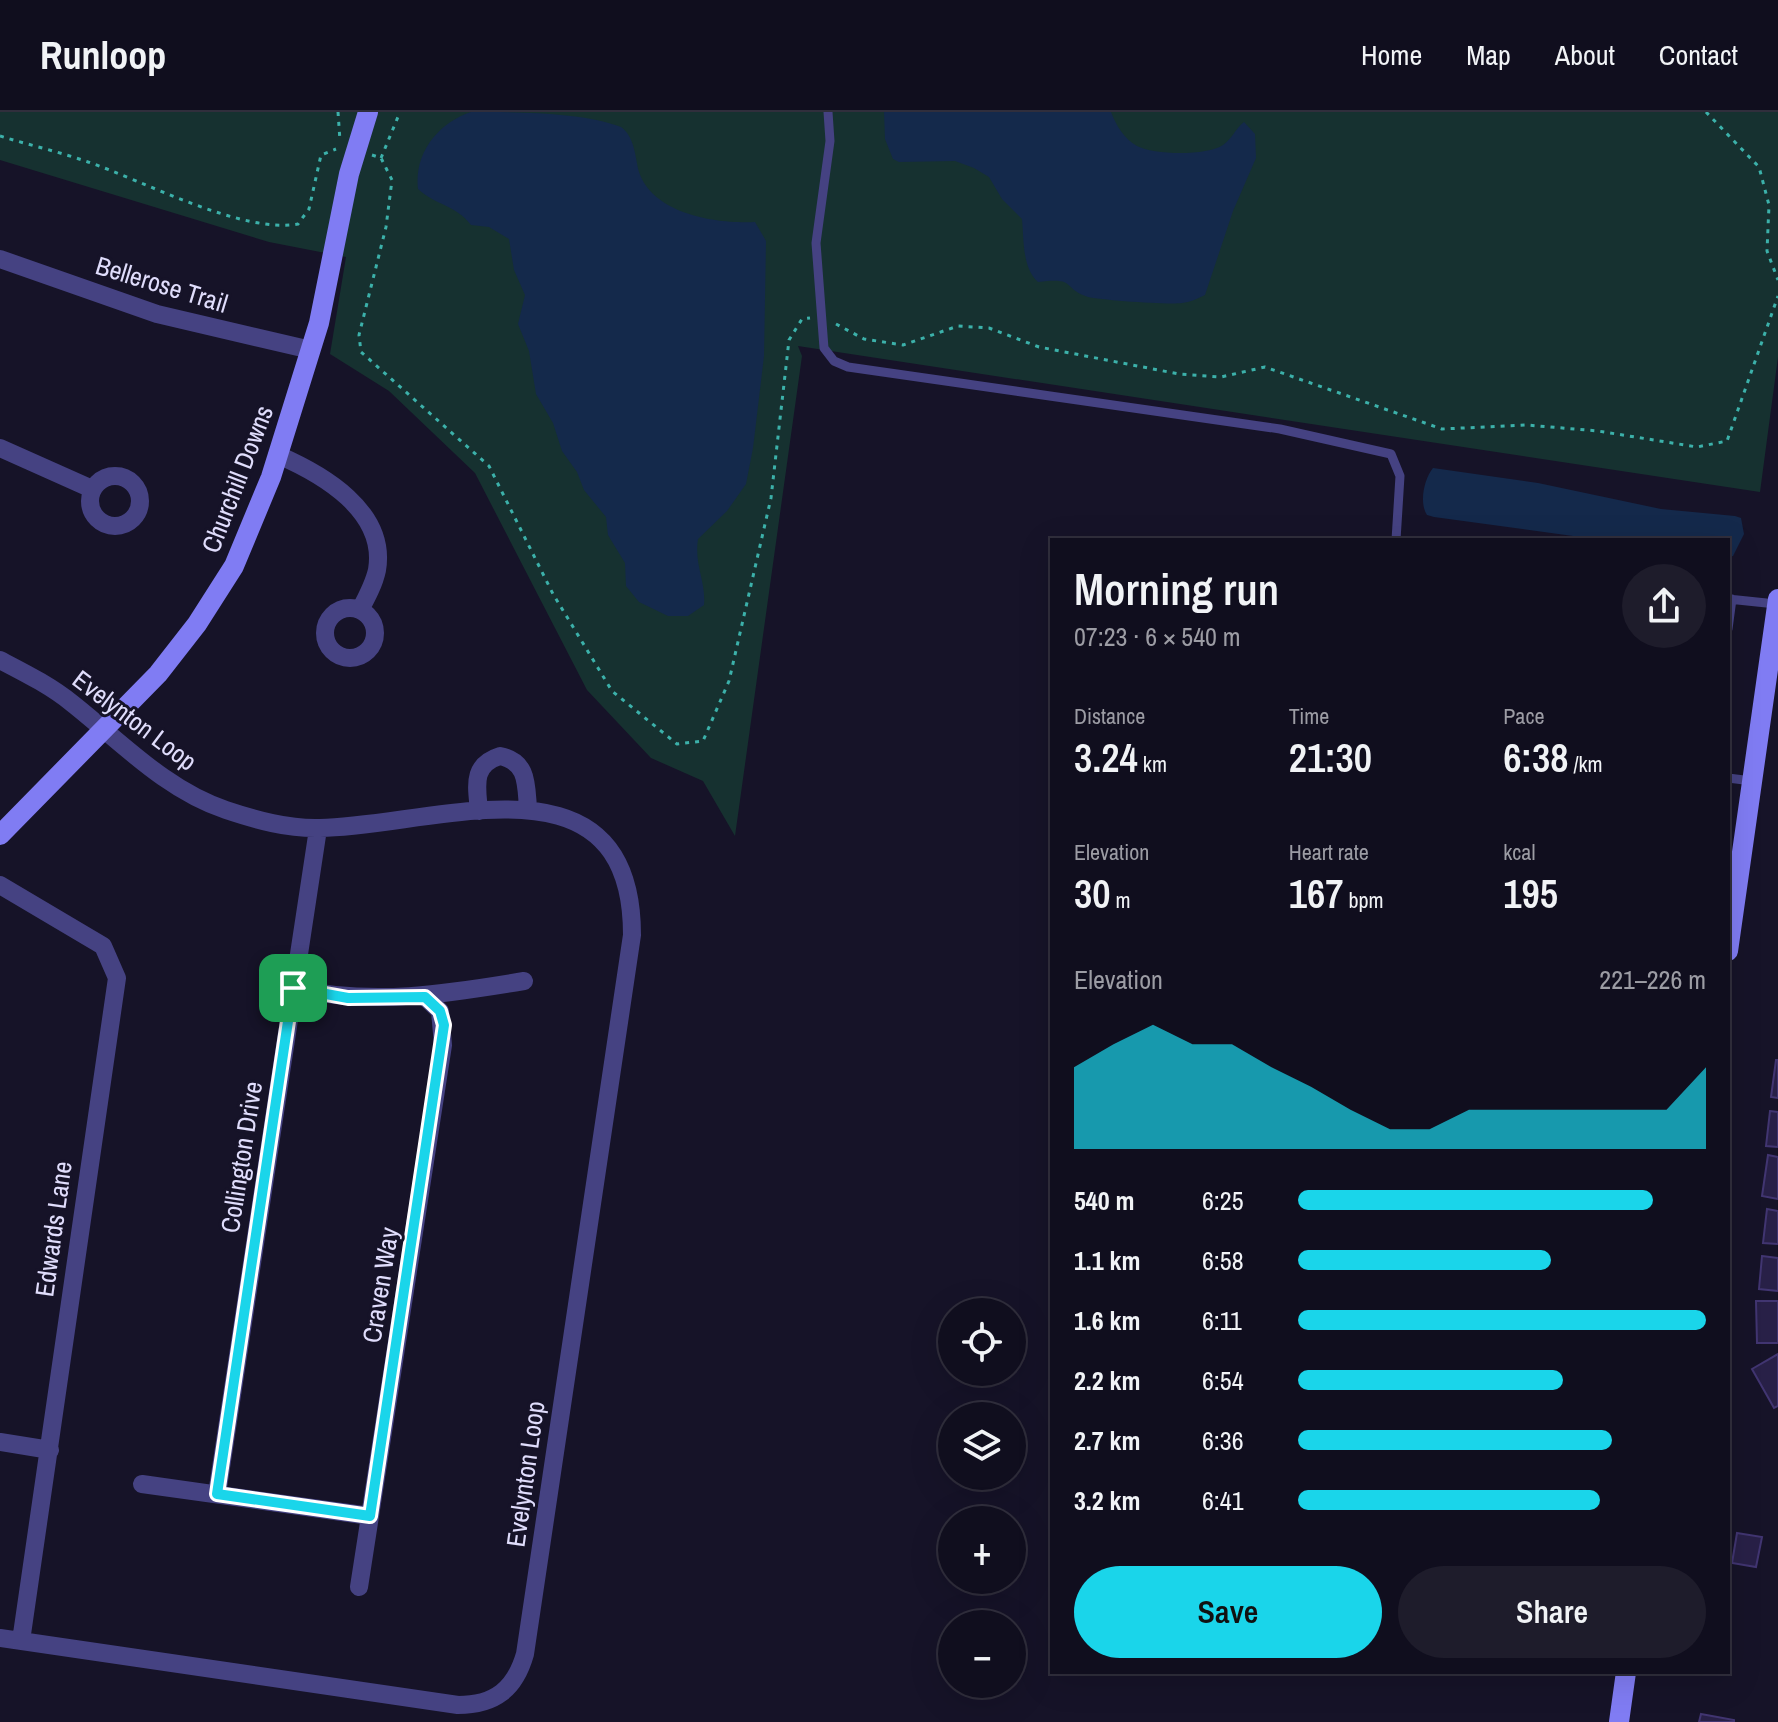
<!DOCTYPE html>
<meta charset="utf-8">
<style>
:root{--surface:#100e1e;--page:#1e1c2b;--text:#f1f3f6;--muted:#9c9ca4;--line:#302e3c;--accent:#1ad5ea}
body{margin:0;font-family:"Archivo Narrow",sans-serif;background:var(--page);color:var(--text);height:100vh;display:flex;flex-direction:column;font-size:30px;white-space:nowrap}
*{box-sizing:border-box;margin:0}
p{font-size:26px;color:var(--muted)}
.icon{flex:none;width:44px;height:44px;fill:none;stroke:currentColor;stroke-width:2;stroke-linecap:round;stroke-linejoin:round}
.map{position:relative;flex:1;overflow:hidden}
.details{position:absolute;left:1050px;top:426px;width:680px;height:1136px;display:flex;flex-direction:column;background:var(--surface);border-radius:0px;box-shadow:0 8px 32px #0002,0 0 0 2px var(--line)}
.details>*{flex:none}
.fabs{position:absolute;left:938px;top:1186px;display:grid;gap:16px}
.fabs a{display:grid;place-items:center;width:88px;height:88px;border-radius:50%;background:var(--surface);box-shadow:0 8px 32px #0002,0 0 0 2px var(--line);font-size:40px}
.pin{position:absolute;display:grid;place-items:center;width:68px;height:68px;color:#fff;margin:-34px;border-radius:16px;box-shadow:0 4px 12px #0006}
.round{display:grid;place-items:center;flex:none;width:84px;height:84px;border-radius:42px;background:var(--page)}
.summary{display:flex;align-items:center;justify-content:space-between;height:136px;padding:0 24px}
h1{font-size:44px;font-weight:600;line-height:60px}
.stats{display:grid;grid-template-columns:repeat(3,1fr);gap:12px;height:136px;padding:8px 24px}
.stats div{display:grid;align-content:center}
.stats b{font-size:40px;font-weight:600}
.stats small{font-size:22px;font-weight:400}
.stats p{font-size:22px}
.chart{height:224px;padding:16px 24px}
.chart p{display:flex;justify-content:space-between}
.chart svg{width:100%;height:144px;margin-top:8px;fill:var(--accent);opacity:.7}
.action{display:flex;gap:16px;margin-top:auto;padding:16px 24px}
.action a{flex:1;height:92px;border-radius:48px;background:var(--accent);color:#111;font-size:32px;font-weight:600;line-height:92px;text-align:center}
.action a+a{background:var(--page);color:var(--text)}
ul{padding:0 24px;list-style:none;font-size:26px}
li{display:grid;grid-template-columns:128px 96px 1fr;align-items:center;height:60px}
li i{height:20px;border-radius:10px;background:var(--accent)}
header{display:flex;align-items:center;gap:48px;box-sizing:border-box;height:112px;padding:0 40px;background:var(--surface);border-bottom:2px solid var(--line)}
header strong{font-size:38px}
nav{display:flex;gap:44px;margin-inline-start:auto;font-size:28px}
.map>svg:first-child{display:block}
.green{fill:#163130}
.water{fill:#14294b}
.building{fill:#282047;stroke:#413571;stroke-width:2}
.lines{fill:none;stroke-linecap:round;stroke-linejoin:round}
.path{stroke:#3cb1aa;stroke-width:3;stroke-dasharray:4 6;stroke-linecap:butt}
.lane{stroke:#454282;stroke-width:9}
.street{stroke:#454282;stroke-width:18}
.secondary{stroke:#807cf3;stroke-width:20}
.route-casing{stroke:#fff;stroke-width:16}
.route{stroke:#1ad5ea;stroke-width:10}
.labels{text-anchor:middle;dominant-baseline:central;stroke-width:6;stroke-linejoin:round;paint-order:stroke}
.street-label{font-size:26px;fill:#e0ddfc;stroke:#161328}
</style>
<header>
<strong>Runloop</strong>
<nav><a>Home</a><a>Map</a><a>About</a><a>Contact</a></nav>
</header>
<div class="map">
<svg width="1778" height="1610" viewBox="0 0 1778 1610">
<rect width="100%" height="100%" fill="#161328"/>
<path class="green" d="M0 0H1778V245L1760 380 798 234 802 244 735 724 703 669 651 646 587 578 475 361 389 279 330 242 346 145 269 130 0 48Z"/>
<path class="water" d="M471 0C516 0 582 0 621 15 635 25 635 45 639 60 653 102 716 112 755 110L766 129 764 244 753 336 746 372 727 399 698 427C694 453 706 469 704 493L688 504H668L639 490 626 474 625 451 608 423 606 405 584 378 577 360 562 339 553 311 536 282 529 239 518 212 525 183 514 158 509 127 489 115 471 113C456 93 435 93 418 77 414 41 438 11 471 0Z
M884 0H1111C1116 13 1124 27 1137 34 1154 43 1207 44 1223 33 1232 27 1235 17 1244 10L1255 22 1256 46 1233 99 1205 183C1197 187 1190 190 1182 191 1169 193 1100 188 1088 185 1061 176 1078 165 1038 170 1022 156 1024 127 1022 107L1002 87 989 65 974 56 955 49 899 50 893 47 885 27Z
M1433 356 1538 371 1661 397 1735 404 1741 406 1744 422 1733 444 1728 445V428H1602L1434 405 1427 403C1419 391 1424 367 1433 356Z"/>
<path class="building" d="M1776 948H1778V986L1771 985Z
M1770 999 1778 1000V1035L1766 1034Z
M1768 1043 1778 1045V1087L1762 1084Z
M1767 1097 1778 1099V1132L1763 1131Z
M1762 1144 1778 1146V1179L1759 1177Z
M1756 1189H1778V1231H1757Z
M1778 1242V1294L1774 1296 1752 1257Z
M1737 1421 1762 1425 1756 1455 1732 1451Z
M1701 1602 1734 1608V1610H1699Z"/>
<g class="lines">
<path class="path" d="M338 0 340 29
M1706 0 1759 55 1769 93 1767 139 1778 168
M0 24C29 33 60 40 88 50 144 69 242 122 298 112L309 97 321 43 336 37
M372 43 381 46 392 68 386 115 359 223 361 240 489 354 553 482 612 579 677 632 703 629 729 569 771 386 789 228 802 207 810 206
M381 46 400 0
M836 212 864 227 903 233 958 214 989 216 1039 235 1179 262 1221 265 1265 255 1442 317 1527 313 1598 319 1697 335 1727 329 1778 184"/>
<path class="lane" d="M828 0 830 29 816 131 824 236 834 249 848 255 1280 317 1391 342 1400 364 1396 428
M1728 487 1776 492
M1728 517 1732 487
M1728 666 1752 669"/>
<path class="street" d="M0 147 157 202 311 238
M0 336 92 377
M278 343C322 362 387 399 377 458 374 472 367 485 360 498
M90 389a25 25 0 1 1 50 0a25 25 0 1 1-50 0Z
M325 521a25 25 0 1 1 50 0a25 25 0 1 1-50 0Z
M0 548C25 561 51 574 73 592 121 630 166 678 226 698 256 708 288 717 320 716 436 714 632 634 632 823L525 1542C515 1577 495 1593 458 1593L0 1526
M479 699C477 675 471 653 500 644 528 650 526 672 528 696
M0 773 103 834 117 866 21 1529
M293 876C372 894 446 882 524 869
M0 1330 50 1338
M142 1372 370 1404
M217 1382 318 717
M359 1475 443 933 440 899 425 885"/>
<path class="secondary" d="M0 723 158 562 197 512 234 454 271 365 319 211 349 62 368 0
M1728 839 1778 487
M1619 1610 1626 1560"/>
</g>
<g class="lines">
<g class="route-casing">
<path id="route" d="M293 876 348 886 425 885 440 899 444 913 370 1404 217 1382Z"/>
</g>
<use href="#route" class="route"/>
</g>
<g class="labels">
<g class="street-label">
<text transform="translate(162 172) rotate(17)">Bellerose Trail</text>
<text transform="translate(237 367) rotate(-69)">Churchill Downs</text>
<text transform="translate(135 608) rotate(37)">Evelynton Loop</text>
<text transform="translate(241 1045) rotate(-81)">Collington Drive</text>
<text transform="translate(53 1117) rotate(-82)">Edwards Lane</text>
<text transform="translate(380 1173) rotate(-81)">Craven Way</text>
<text transform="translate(525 1362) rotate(-82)">Evelynton Loop</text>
</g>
</g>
</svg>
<div class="fabs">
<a><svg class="icon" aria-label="locate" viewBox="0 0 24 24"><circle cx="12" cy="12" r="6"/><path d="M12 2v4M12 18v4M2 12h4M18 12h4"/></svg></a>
<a><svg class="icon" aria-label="layers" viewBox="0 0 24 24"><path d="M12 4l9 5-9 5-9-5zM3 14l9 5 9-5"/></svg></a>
<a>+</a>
<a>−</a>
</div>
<div class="pin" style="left:293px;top:876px;background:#1e9e55"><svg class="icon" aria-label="arrive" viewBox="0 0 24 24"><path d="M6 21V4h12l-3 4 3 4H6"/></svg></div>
<section class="details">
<div class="summary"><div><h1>Morning run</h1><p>07:23 · 6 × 540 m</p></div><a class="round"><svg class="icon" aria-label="share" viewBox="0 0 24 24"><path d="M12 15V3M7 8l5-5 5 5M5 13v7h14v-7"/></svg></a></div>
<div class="stats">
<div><p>Distance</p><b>3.24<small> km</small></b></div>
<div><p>Time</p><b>21:30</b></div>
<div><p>Pace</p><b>6:38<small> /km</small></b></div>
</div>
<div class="stats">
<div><p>Elevation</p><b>30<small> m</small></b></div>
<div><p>Heart rate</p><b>167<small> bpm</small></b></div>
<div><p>kcal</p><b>195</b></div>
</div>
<div class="chart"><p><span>Elevation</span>221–226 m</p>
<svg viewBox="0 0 160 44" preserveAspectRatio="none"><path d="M0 44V19L10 12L20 6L30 12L40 12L50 19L60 25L70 32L80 38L90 38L100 32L110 32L120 32L130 32L140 32L150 32L160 19V44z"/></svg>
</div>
<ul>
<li><b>540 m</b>6:25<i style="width:87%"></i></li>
<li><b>1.1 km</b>6:58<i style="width:62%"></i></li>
<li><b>1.6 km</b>6:11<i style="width:100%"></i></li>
<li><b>2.2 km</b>6:54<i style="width:65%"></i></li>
<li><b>2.7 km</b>6:36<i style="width:77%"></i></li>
<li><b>3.2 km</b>6:41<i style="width:74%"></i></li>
</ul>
<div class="action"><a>Save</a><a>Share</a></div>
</section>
</div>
